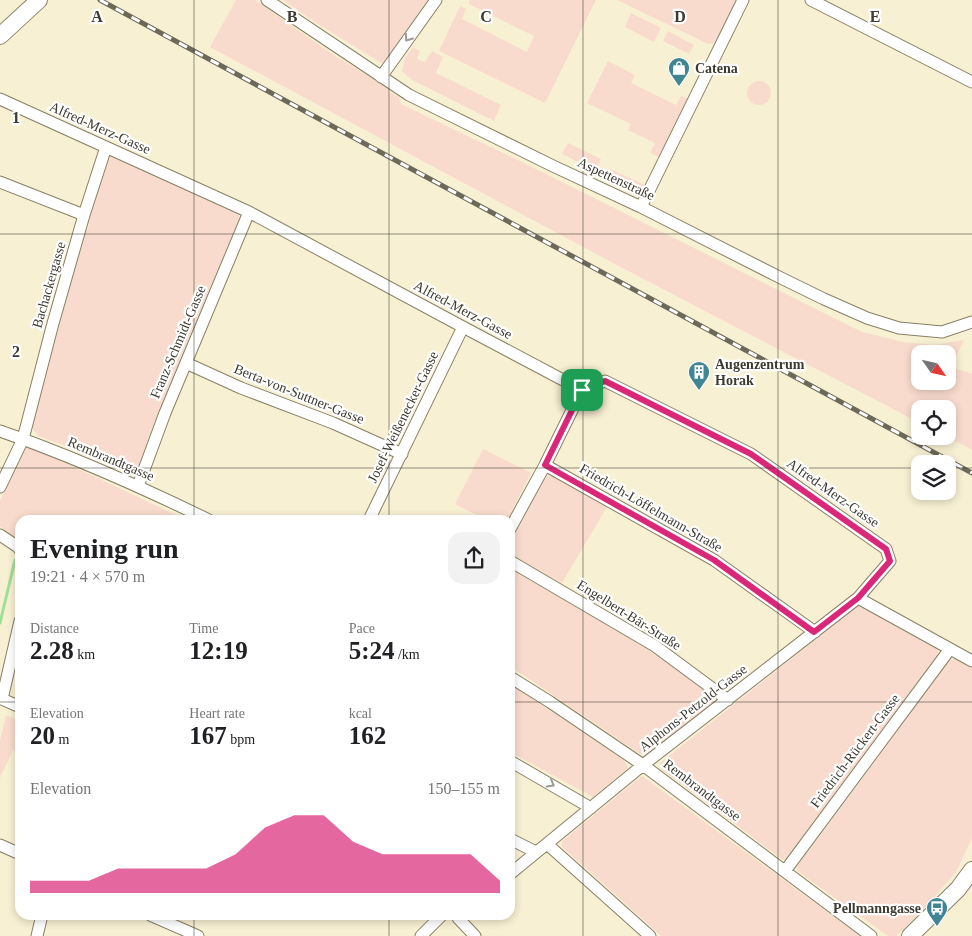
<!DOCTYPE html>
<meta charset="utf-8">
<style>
:root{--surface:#fff;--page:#f2f2f2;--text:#202124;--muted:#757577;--accent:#db2777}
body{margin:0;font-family:Georgia,serif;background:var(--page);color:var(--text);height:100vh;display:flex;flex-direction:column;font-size:19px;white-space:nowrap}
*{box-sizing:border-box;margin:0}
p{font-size:16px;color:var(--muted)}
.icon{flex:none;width:28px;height:28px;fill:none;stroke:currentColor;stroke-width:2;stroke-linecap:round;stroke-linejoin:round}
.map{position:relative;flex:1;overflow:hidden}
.side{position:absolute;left:15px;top:515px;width:500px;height:405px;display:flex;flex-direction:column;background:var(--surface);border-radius:15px;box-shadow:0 2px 8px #0003}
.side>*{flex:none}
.needle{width:32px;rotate:124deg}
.fabs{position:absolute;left:911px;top:345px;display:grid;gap:10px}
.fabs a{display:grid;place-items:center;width:45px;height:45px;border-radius:10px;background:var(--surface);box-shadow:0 2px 8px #0003;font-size:25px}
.pin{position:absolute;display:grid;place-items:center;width:42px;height:42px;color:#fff;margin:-21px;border-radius:10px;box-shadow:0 2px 8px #0006}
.round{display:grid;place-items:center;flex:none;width:52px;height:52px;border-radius:15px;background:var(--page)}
.headline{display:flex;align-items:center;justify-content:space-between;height:85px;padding:0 15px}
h1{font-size:28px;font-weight:700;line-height:38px}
.stats{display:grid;grid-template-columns:repeat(3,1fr);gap:8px;height:85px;padding:5px 15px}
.stats div{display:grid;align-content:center}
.stats b{font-size:25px;font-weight:700}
.stats small{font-size:14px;font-weight:400}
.stats p{font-size:14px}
.chart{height:140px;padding:10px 15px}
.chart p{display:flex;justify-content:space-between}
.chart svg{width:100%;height:90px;margin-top:5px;fill:var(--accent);opacity:.7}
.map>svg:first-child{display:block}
.green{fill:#f8dbcd;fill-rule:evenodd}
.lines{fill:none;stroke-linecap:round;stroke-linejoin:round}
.stream{stroke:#9fe099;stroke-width:3}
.street-casing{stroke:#878066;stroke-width:13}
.secondary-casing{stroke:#878066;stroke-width:18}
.street{stroke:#fff;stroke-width:11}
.secondary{stroke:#fff;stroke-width:16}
.rail-casing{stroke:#6d6959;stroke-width:5}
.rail{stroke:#fff;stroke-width:3;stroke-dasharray:9;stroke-linecap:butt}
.oneway{stroke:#9e9c97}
.route-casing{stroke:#fff;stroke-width:10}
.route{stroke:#db2777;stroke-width:6}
.grid{fill:none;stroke:#3d3a2f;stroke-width:1;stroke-opacity:0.55}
.labels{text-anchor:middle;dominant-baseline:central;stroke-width:4.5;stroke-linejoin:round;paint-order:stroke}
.poi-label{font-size:14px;font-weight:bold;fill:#3d3a2f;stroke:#fff;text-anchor:start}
.street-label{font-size:14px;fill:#3d3a2f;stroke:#fff}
.grid-label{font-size:16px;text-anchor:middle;font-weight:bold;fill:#3d3a2f;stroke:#fff;stroke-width:4.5;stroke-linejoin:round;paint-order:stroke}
</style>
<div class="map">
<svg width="972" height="936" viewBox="0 0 972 936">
<rect width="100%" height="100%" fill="#f8f0d3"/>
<path class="green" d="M236 0H255L338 58 390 88 389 92 399 97 401 104 518 160 862 332 903 342 934 345 964 340 953 363 958 370 965 371 972 374V450L946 436H948V409H920V423L613 263 210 47ZM920 354H948V381H920Z
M283 0H428L386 63H381L312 20Z
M469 0H596L545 103 439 51 460 6 466 9 462 19 527 52 534 36 469 4Z
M617 0H737L716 43 708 44Z
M631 13 661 28 654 42 625 27Z
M668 31 694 45 689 54 663 41Z
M413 47 420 51 417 59 425 62 432 51 443 57 436 73 501 105 494 121 412 80 402 71 405 58Z
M608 61 635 75 631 83 676 105 681 96 689 99 659 157 650 153 655 143 628 130 631 124 587 103Z
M747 93a12 12 0 1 1 24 0a12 12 0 1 1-24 0Z
M568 143 601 159 596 171 562 154Z
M115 155 237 211 240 218 153 428 137 472 130 474 61 444 38 436 32 428 52 346H54L55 342 54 339 86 229 88 230 89 225 88 224 107 158Z
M610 169 645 185 643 190 638 192 607 176Z
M27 445 187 520H20V541L7 532 0 526V501Z
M483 449 531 473 507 520H486L455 504Z
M551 475 607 507 562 583 510 555V541L543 476Z
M510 567 657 653 713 693 712 707 647 753 640 754 510 666Z
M859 605 938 649 939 655 790 856 783 860 661 769 660 763Z
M959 658 972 666V838L956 872 922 911 896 936H888L797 871 798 865 868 771 949 660Z
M510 684 624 760 628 768 593 797 510 752Z
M6 715 20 721V753L13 750 0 778V740Z
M642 776 860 936H661L562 847V841Z"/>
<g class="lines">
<path class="stream" d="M0 623 15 560"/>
<g class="street-casing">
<path id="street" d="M267 0 409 95 553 166 641 207 781 278 824 299 867 318 899 328 942 332 972 322
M811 0 972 82
M381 77 436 0
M0 99 249 212 463 327 582 390 605 381 751 454 886 549 890 561 858 598 643 765 510 874
M0 182 84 215
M641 207 743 0
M186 363 241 388 333 423 402 454
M0 431C72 456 141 487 209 520
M545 465 714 560 815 632
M138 486 165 413 249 212
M0 487 23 439 52 327 84 215 106 147
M369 520 463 327
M510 529 545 465 582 390
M0 535 18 547 20 550
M510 561 655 646 728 700
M858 598 972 661
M20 621 2 699 20 707
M510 677 550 702 643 765 871 936
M510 761 591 808
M510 839 536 852
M547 844 650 936
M0 845 20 854
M785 871 950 649
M150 915 198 936
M458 918 475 936
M37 936 42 915
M421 936 442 915"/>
</g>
<g class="secondary-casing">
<path id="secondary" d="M0 36 39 0
M910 936 958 889 972 870"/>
</g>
<use href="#street" class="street"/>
<use href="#secondary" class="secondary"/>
<g class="rail-casing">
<path id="rail" d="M100 0 972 473"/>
</g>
<use href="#rail" class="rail"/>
</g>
<defs><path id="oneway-chevron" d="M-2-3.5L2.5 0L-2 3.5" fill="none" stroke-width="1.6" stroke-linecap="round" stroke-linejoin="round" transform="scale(1.25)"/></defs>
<g class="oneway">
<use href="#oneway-chevron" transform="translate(408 38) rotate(126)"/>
<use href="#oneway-chevron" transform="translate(551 784) rotate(30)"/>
</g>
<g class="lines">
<g class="route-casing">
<path id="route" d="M605 381 751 454 886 549 890 561 858 598 814 632 714 560 545 465 582 390Z"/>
</g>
<use href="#route" class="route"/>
</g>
<path class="grid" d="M194 0V520M389 0V520M583 0V936M778 0V936M0 234H972M0 468H920M948 468H972M0 702H20M510 702H972M194 915V936M389 915V936"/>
<defs>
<g id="shop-pin" transform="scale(1.125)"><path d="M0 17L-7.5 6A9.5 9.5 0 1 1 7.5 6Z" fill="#408593" stroke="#fff"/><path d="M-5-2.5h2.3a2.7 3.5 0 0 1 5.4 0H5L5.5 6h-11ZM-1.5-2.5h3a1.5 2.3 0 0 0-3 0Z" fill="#fff"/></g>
<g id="building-pin" transform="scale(1.125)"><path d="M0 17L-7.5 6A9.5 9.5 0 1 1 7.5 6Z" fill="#408593" stroke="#fff"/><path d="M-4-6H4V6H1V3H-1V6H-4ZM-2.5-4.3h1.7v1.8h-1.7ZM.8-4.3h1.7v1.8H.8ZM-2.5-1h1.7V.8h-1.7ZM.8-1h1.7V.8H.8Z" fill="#fff"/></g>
<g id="bus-pin" transform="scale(1.125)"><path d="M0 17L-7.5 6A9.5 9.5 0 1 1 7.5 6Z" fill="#408593" stroke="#fff"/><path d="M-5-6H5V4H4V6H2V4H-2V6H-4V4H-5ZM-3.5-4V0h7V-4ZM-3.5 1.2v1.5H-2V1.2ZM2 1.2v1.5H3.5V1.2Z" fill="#fff"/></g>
</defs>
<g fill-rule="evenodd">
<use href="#shop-pin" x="679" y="68"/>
<use href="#building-pin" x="699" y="372"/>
<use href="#bus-pin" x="937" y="908"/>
</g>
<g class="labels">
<g class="poi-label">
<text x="695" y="68">Catena</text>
<text x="715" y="364">Augenzentrum<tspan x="715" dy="16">Horak</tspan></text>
<text x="921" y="908" text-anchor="end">Pellmanngasse</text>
</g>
<g class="street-label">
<text transform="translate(100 128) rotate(24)">Alfred-Merz-Gasse</text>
<text transform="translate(616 179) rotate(25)">Aspettenstraße</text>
<text transform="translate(49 285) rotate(-74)">Bachackergasse</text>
<text transform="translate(463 310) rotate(28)">Alfred-Merz-Gasse</text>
<text transform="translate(178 342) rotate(-67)">Franz-Schmidt-Gasse</text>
<text transform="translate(299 394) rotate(22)">Berta-von-Suttner-Gasse</text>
<text transform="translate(403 417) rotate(-64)">Josef-Weißenecker-Gasse</text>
<text transform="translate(111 459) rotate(23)">Rembrandtgasse</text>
<text transform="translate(833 493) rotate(35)">Alfred-Merz-Gasse</text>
<text transform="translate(651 508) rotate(30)">Friedrich-Löffelmann-Straße</text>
<text transform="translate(629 615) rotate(32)">Engelbert-Bär-Straße</text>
<text transform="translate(693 708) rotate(-38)">Alphons-Petzold-Gasse</text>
<text transform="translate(855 751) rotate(-53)">Friedrich-Rückert-Gasse</text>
<text transform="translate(702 790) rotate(37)">Rembrandtgasse</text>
</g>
</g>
<g class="grid-label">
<text x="97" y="22">A</text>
<text x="292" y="22">B</text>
<text x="486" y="22">C</text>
<text x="680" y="22">D</text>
<text x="875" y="22">E</text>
<text x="16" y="123">1</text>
<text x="16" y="357">2</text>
</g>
</svg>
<div class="fabs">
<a><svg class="needle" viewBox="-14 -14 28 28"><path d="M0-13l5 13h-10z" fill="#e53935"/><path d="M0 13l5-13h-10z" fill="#757577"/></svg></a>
<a><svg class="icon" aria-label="locate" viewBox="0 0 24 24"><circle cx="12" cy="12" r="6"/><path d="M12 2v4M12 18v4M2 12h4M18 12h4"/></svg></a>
<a><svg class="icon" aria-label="layers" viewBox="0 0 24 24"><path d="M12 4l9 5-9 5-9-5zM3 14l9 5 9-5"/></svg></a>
</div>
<div class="pin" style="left:582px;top:390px;background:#1e9e55"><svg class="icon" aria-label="arrive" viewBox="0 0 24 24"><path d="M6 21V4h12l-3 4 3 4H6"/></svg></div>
<section class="side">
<div class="headline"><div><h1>Evening run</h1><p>19:21 · 4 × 570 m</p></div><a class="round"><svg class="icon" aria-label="share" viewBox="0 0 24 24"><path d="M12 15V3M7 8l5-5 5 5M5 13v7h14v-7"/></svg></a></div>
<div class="stats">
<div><p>Distance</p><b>2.28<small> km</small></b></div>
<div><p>Time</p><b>12:19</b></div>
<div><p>Pace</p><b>5:24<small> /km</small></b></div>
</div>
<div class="stats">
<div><p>Elevation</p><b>20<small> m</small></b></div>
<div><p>Heart rate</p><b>167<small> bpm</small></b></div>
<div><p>kcal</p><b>162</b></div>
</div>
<div class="chart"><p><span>Elevation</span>150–155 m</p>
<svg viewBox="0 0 160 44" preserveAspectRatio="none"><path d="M0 44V38L10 38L20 38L30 32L40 32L50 32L60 32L70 25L80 12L90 6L100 6L110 19L120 25L130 25L140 25L150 25L160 38V44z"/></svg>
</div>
</section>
</div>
